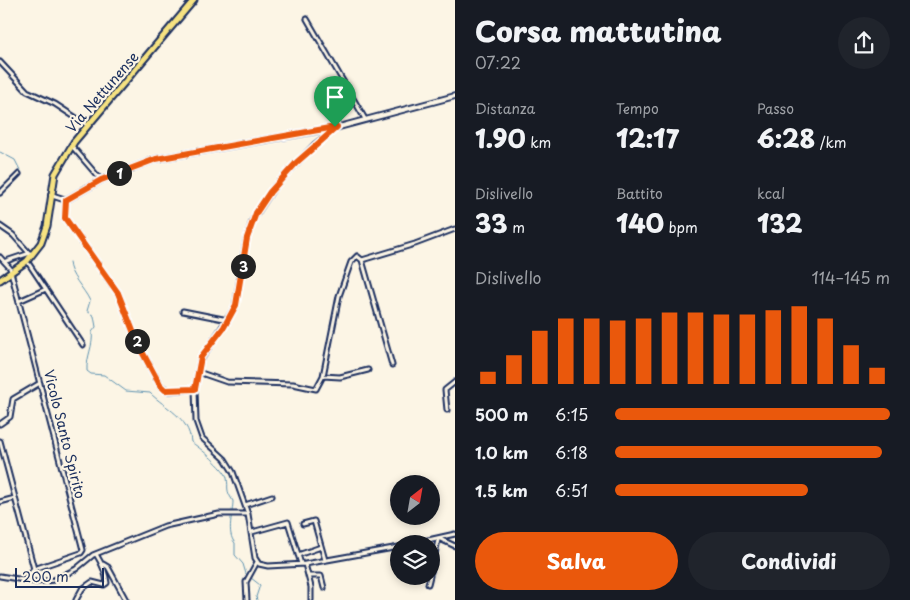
<!DOCTYPE html>
<html lang="it">
<meta charset="utf-8">
<style>
:root{--surface:#171b24;--page:#20242c;--text:#f1f3f6;--muted:#9ea1a6;--accent:#ea580c}
body{margin:0;font-family:"Playpen Sans",sans-serif;background:var(--page);color:var(--text);height:100vh;display:flex;flex-direction:column;font-size:19px;white-space:nowrap}
*{box-sizing:border-box;margin:0}
p{font-size:16px;color:var(--muted)}
.icon{flex:none;width:28px;height:28px;fill:none;stroke:currentColor;stroke-width:2;stroke-linecap:round;stroke-linejoin:round}
.map{position:relative;flex:1;overflow:hidden}
.panel{display:flex;flex-direction:column;background:var(--surface);width:455px}
.panel>*{flex:none}
.needle{width:32px;rotate:31deg}
.buttons{position:absolute;left:390px;top:475px;display:grid;gap:10px}
.buttons a{display:grid;place-items:center;width:50px;height:50px;border-radius:50%;background:var(--surface);box-shadow:0 2px 8px #0003;font-size:25px}
.scale{position:absolute;left:15px;bottom:12px;width:89px;box-sizing:border-box;padding-left:5px;border:2px solid #1b2f5e;border-top:0;font-size:14px;line-height:18px;white-space:nowrap;color:#1b2f5e;-webkit-text-stroke:4px #fcf5e5;paint-order:stroke}
.pin{position:absolute;display:grid;place-items:center;width:42px;height:42px;color:#fff;margin:-51px -21px;border-radius:50% 50% 50% 0;rotate:-45deg;box-shadow:0 0 5px #0007}
.pin .icon{rotate:45deg}
.km{position:absolute;width:25px;height:25px;margin:-12px;border-radius:50%;background:#222;color:#fff;font-size:14px;line-height:25px;text-align:center}
.round{display:grid;place-items:center;flex:none;width:52px;height:52px;border-radius:26px;background:var(--page)}
.head{display:flex;align-items:center;justify-content:space-between;height:85px;padding:0 20px}
h1{font-size:28px;font-weight:800;line-height:38px}
.stats{display:grid;grid-template-columns:repeat(3,1fr);gap:8px;height:85px;padding:5px 20px}
.stats div{display:grid;align-content:center}
.stats b{font-size:25px;font-weight:800}
.stats small{font-size:14px;font-weight:400}
.stats p{font-size:14px}
.chart{height:140px;padding:10px 20px}
.chart p{display:flex;justify-content:space-between}
.chart svg{width:100%;height:90px;margin-top:5px;stroke:var(--accent);stroke-width:6}
.primary-button{display:flex;gap:10px;margin-top:auto;padding:10px 20px}
.primary-button a{flex:1;height:58px;border-radius:30px;background:var(--accent);color:#fff;font-size:20px;font-weight:800;line-height:58px;text-align:center}
.primary-button a+a{background:var(--page);color:var(--text)}
ul{padding:0 20px;list-style:none;font-size:16px}
li{display:grid;grid-template-columns:80px 60px 1fr;align-items:center;height:38px}
li i{height:12px;border-radius:6px;background:var(--accent)}
main{display:flex;flex:1;min-height:0}
.map>svg:first-child{display:block}
.lines{fill:none;stroke-linecap:round;stroke-linejoin:round}
.stream{stroke:#5d92b1;stroke-width:1}
.minor-casing{stroke:#1b2f5e;stroke-width:7}
.tertiary-casing{stroke:#1b2f5e;stroke-width:8}
.primary-casing{stroke:#1b2f5e;stroke-width:9}
.minor{stroke:#fcf5e5;stroke-width:3}
.tertiary{stroke:#fcf5e5;stroke-width:4}
.primary{stroke:#f6e281;stroke-width:5}
.route-casing{stroke:#fff;stroke-width:10}
.route{stroke:#ea580c;stroke-width:6}
.labels{text-anchor:middle;dominant-baseline:central;stroke-width:4.5;stroke-linejoin:round;paint-order:stroke}
.street-label{font-size:14px;fill:#1b2f5e;stroke:#fcf5e5}
</style>
<main>
<div class="map">
<svg width="455" height="600" viewBox="0 0 455 600">
<rect width="100%" height="100%" fill="#fcf5e5"/>
<filter id="ink" filterUnits="userSpaceOnUse"><feTurbulence type="fractalNoise" baseFrequency=".02" numOctaves="2"/><feDisplacementMap in="SourceGraphic" scale="10" xChannelSelector="R" yChannelSelector="G"/><feConvolveMatrix kernelMatrix="1 2 1 2 8 2 1 2 1" color-interpolation-filters="sRGB"/></filter>
<g filter="url(#ink)">
<g class="lines">
<path class="stream" d="M0 152 15 160 21 172
M69 262C69 275 84 288 90 301L87 311 94 316 96 327 92 332C94 345 86 357 87 371L91 374 104 375 126 391 150 393C165 408 189 417 191 442 199 447 226 469 227 478 229 489 225 489 233 501 233 513 226 533 235 543V555L243 564 246 574 260 585 256 597 257 600"/>
<g class="minor-casing">
<path id="minor" d="M307 19 365 119
M0 62 27 91 55 104 87 125
M337 127 315 144 275 186 252 221 246 241 235 307 200 361 195 389 196 421 202 438 225 459 233 472 248 514 255 558 259 564 268 566 305 564 399 547
M71 145 101 180
M0 193 19 174
M66 200 65 218 118 293 139 346 160 385 169 391 195 389
M0 226 13 235 29 253
M0 257 10 268 83 550 81 553 34 569
M362 260 415 244 455 229
M6 261 30 253
M29 264 83 345
M19 301 46 289
M183 311 228 320
M198 372 227 382 293 384 316 389 323 376 339 296 351 262 357 256 362 260 392 365
M323 376 340 377 368 370
M447 410 445 390 455 382
M0 424 10 417 13 399 40 383
M0 441 34 569 25 580
M0 502 15 498
M245 505 272 496
M303 524 314 521 325 560
M252 532 288 522 301 564
M438 538 455 546
M410 544 455 534
M298 555 321 547
M103 564 108 567 126 600
M305 564 311 587V600
M431 572 438 540
M0 576 36 582 54 580 76 569 93 555 165 526 219 514H248
M308 576H321L324 588
M428 584 430 576
M76 600 82 589 92 582 104 585 107 583C106 574 101 562 96 554
M247 600 246 582 257 562"/>
</g>
<g class="tertiary-casing">
<path id="tertiary" d="M51 195 66 200 101 180 156 159 339 127 455 96"/>
</g>
<g class="primary-casing">
<path id="primary" d="M0 280 27 261 41 243 47 226 55 174 74 142 194 0"/>
</g>
<use href="#minor" class="minor"/>
<use href="#tertiary" class="tertiary"/>
<use href="#primary" class="primary"/>
</g>
</g>
<g class="lines" filter="url(#ink)">
<g class="route-casing">
<path id="route" d="M335 127H337L297 162 270 192 256 213 247 238 236 305 224 327 201 357 195 389 165 390 160 385 139 346 118 293 65 218 66 200 101 180 156 159Z"/>
</g>
<use href="#route" class="route"/>
</g>
<g class="labels">
<g class="street-label">
<text transform="translate(102 92) rotate(-49)">Via Nettunense</text>
<text transform="translate(65 434) rotate(76)">Vicolo Santo Spirito</text>
</g>
</g>
</svg>
<div class="buttons">
<a><svg class="needle" viewBox="-14 -14 28 28"><path d="M0-13l5 13h-10z" fill="#e53935"/><path d="M0 13l5-13h-10z" fill="#9ea1a6"/></svg></a>
<a><svg class="icon" aria-label="layers" viewBox="0 0 24 24"><path d="M12 4l9 5-9 5-9-5zM3 14l9 5 9-5"/></svg></a>
</div>
<div class="scale">200 m</div>
<div class="pin" style="left:335px;top:127px;background:#1e9e55"><svg class="icon" aria-label="arrive" viewBox="0 0 24 24"><path d="M6 21V4h12l-3 4 3 4H6"/></svg></div>
<b class="km" style="left:119px;top:173px">1</b>
<b class="km" style="left:137px;top:341px">2</b>
<b class="km" style="left:243px;top:266px">3</b>
</div>
<section class="panel">
<div class="head"><div><h1>Corsa mattutina</h1><p>07:22</p></div><a class="round"><svg class="icon" aria-label="share" viewBox="0 0 24 24"><path d="M12 15V3M7 8l5-5 5 5M5 13v7h14v-7"/></svg></a></div>
<div class="stats">
<div><p>Distanza</p><b>1.90<small> km</small></b></div>
<div><p>Tempo</p><b>12:17</b></div>
<div><p>Passo</p><b>6:28<small> /km</small></b></div>
</div>
<div class="stats">
<div><p>Dislivello</p><b>33<small> m</small></b></div>
<div><p>Battito</p><b>140<small> bpm</small></b></div>
<div><p>kcal</p><b>132</b></div>
</div>
<div class="chart"><p><span>Dislivello</span>114–145 m</p>
<svg viewBox="0 0 160 44" preserveAspectRatio="none"><path d="M5 44V38M15 44V30M25 44V18M35 44V12M45 44V12M55 44V13M65 44V12M75 44V9M85 44V9M95 44V10M105 44V10M115 44V8M125 44V6M135 44V12M145 44V25M155 44V36"/></svg>
</div>
<ul>
<li><b>500 m</b>6:15<i style="width:100%"></i></li>
<li><b>1.0 km</b>6:18<i style="width:97%"></i></li>
<li><b>1.5 km</b>6:51<i style="width:70%"></i></li>
</ul>
<div class="primary-button"><a>Salva</a><a>Condividi</a></div>
</section>
</main>
